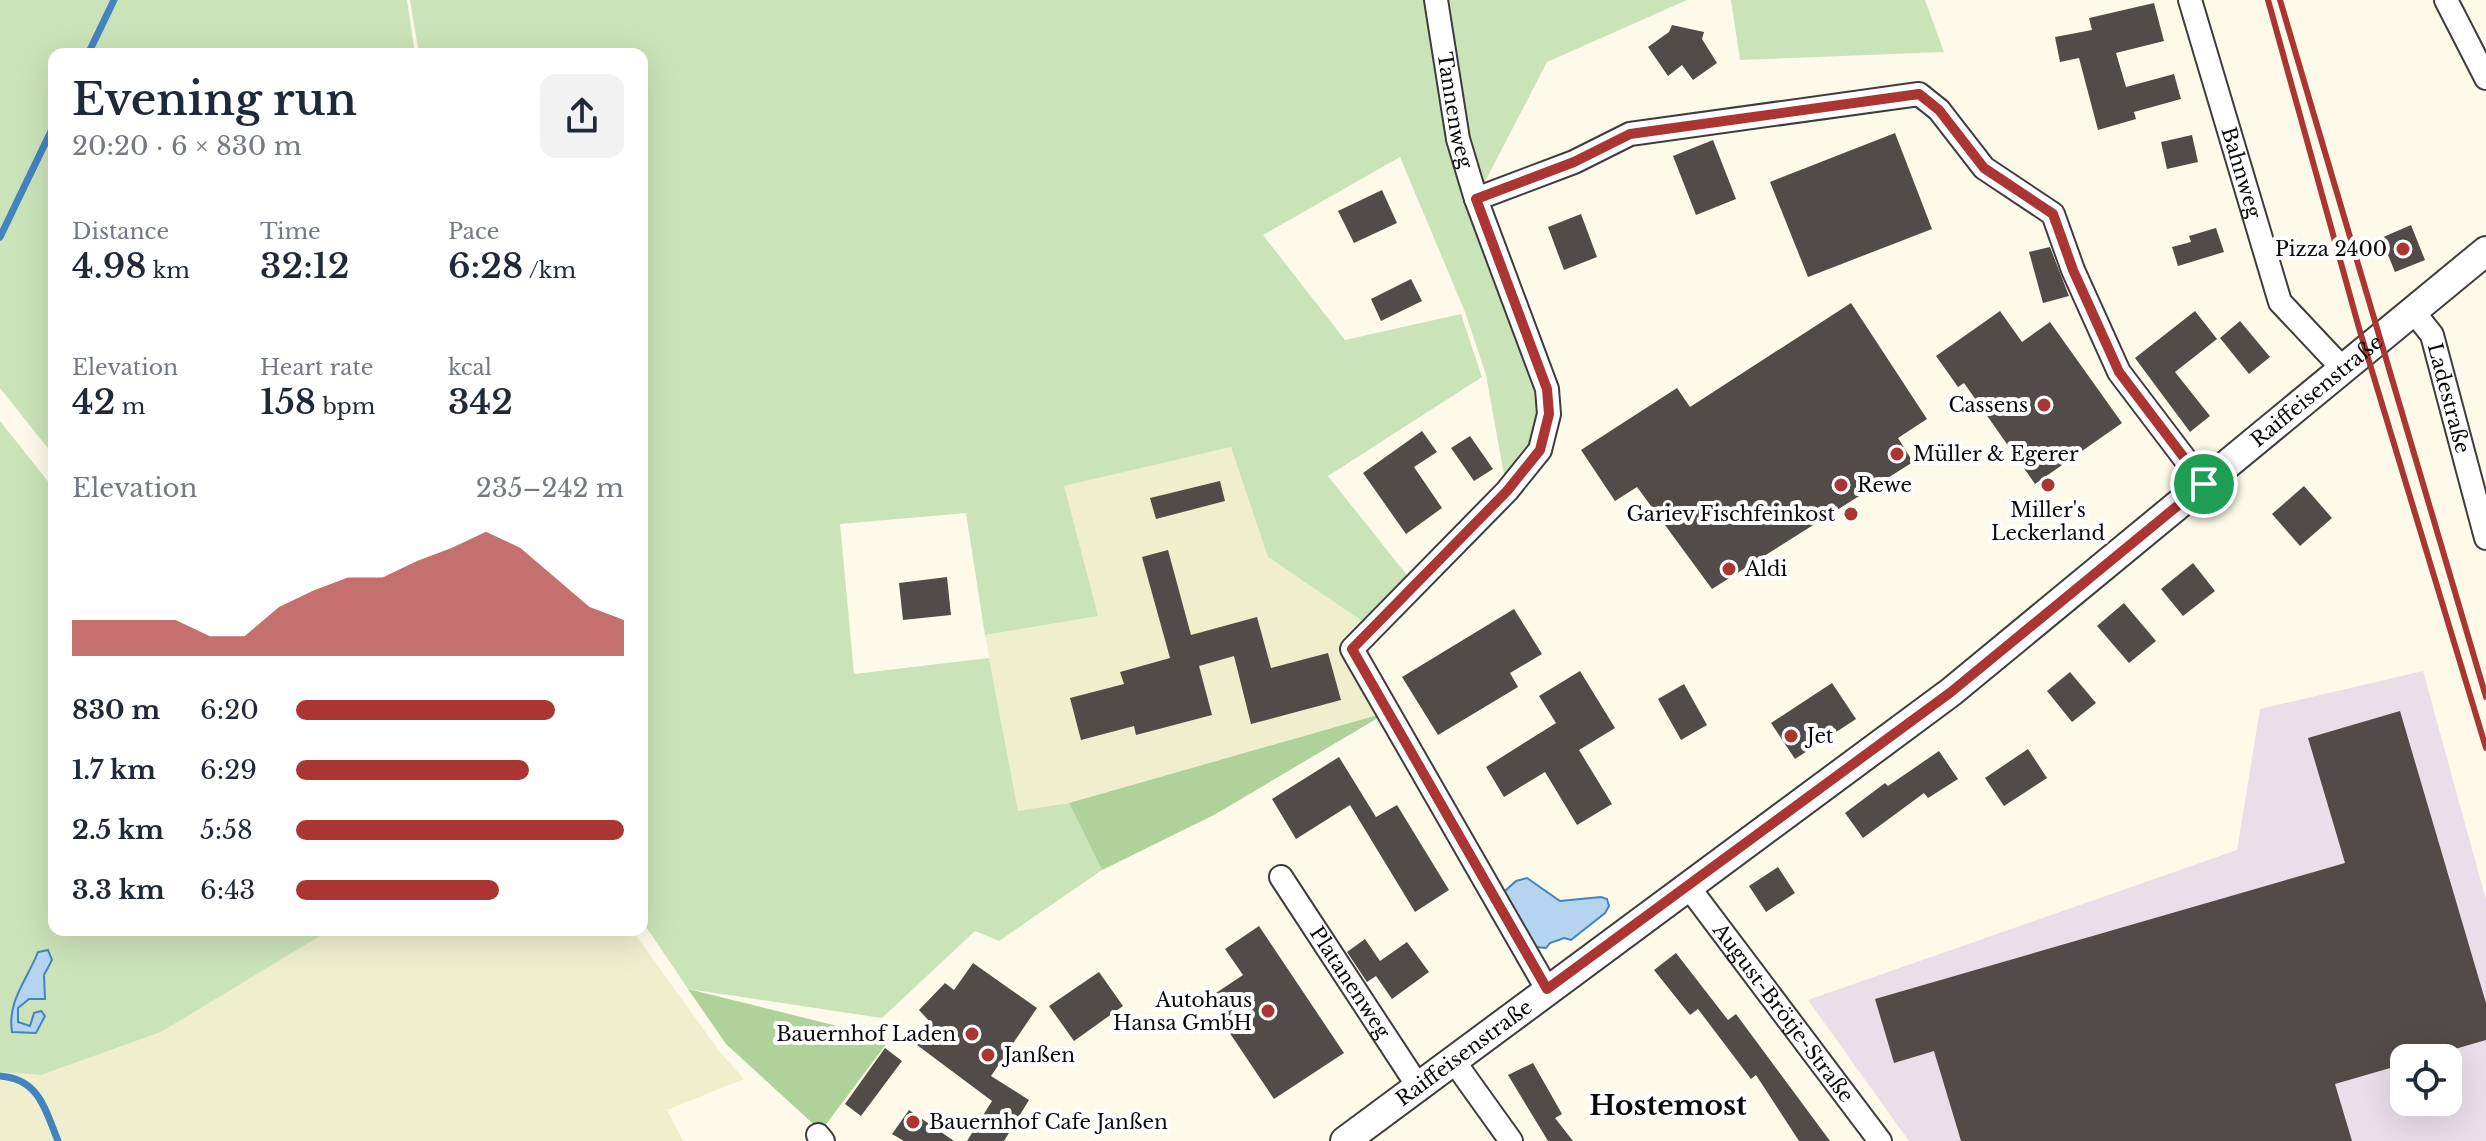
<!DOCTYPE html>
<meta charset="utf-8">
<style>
:root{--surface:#fff;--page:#f2f2f3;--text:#1f2937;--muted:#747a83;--accent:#aa3532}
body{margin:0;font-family:"Libre Baskerville",serif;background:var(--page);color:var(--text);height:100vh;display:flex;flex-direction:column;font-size:30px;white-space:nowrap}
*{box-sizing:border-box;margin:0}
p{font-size:26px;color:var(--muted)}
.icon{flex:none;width:44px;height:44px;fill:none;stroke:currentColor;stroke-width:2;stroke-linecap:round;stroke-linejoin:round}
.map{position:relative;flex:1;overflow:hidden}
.sheet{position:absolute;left:48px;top:48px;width:600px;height:888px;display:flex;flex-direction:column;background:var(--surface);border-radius:16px;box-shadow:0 8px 32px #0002}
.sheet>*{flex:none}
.controls{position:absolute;left:2390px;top:1044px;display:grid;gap:16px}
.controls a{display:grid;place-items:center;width:72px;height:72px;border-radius:16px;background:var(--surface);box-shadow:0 8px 32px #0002;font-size:40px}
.pin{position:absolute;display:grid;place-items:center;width:68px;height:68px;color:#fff;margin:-34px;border:4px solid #fff;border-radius:50%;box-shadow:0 2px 8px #0007}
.round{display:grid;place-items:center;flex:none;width:84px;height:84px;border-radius:16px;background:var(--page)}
.headline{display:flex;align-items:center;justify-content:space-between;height:136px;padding:0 24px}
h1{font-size:44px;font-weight:600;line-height:60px}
.figures{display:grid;grid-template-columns:repeat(3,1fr);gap:12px;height:136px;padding:8px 24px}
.figures div{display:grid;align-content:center}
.figures b{font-size:34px;font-weight:600}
.figures small{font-size:22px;font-weight:400}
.figures p{font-size:22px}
.chart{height:224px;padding:16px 24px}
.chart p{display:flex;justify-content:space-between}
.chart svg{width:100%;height:144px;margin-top:8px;fill:var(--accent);opacity:.7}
ul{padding:0 24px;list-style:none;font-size:26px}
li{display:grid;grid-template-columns:128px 96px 1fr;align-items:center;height:60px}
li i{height:20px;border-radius:10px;background:var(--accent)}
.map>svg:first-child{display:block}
.industrial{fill:#e8dfe8;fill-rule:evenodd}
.farmland{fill:#efefcd}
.green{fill:#cbe3b8}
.forest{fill:#aed299}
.water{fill:#b4d4ef;stroke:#4383be;stroke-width:2}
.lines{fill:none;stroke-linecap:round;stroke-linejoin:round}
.stream{stroke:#4383be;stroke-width:7}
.building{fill:#514c48}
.minor-casing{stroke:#3d3d3d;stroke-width:26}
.tertiary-casing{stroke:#3d3d3d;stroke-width:32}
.minor{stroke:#fff;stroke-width:22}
.tertiary{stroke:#fff;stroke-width:28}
.rail{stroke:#aa3532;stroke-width:6}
.route-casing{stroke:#fff;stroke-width:16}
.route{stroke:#aa3532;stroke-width:10}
.poi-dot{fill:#aa3532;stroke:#fff;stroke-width:3}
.labels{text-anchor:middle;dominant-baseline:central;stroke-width:8;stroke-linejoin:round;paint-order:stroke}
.street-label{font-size:20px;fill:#0a0a0a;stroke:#fff}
.poi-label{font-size:20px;fill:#0a0a0a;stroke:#fff;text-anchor:start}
.district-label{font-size:28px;font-weight:bold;fill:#0a0a0a;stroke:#fff}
</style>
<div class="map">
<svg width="2486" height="1141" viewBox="0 0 2486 1141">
<rect width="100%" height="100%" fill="#fdfae9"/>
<path class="industrial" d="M2423 671 2486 900V1141H1909L1808 1000 2237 850 2260 709ZM2404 1058H2448V1102H2404Z"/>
<path class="farmland" d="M1231 447 1268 557 1372 628 1353 649 1388 712 1069 803 1018 812 985 635 1097 616 1063 486Z
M330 930H632L720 1052 744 1079 667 1110 683 1141H0V1072L41 1075 161 1032Z"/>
<path class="green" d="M0 0H407L415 54H54V456L0 388Z
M410 0H1687L1547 62 1476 199 1549 414 1507 491 1486 375 1465 312 1400 157 1263 235 1345 340 1461 314 1482 377 1328 476 1414 584 1372 628 1268 557 1231 447 1064 486 1098 616 985 635 966 513 840 524 854 674 989 658 1018 811 1069 803 1102 870 999 941 975 931 882 1018 688 989 642 921V54H419Z
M1731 0H1925L1944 52 1740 60Z
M0 421 54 489V930H330L161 1032 41 1075 0 1072Z"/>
<path class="forest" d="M1388 712 1214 815 1102 870 1069 803Z
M688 989 890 1039 821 1131 726 1044Z"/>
<path class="water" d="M1527 878 1560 901 1601 897 1607 899 1609 906 1605 913 1571 940 1564 938 1550 943 1546 948 1536 947 1504 892 1516 881Z
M48 950 52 960 44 975 45 999H29L18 1008V1022L30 1026 34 1013 41 1011 45 1016 36 1033 12 1032C7 1001 27 980 38 952Z"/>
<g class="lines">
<path class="stream" d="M88 54 114 0
M0 237 54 125
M0 1076C39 1079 45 1109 58 1141"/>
</g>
<path class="building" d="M2154 3 2164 41 2116 53 2126 87 2174 74 2181 99 2134 112 2136 119 2098 130 2079 58 2060 62 2055 37 2092 30 2089 18Z
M1672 25 1704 32 1702 39 1717 63 1693 80 1682 65 1668 76 1648 47 1669 32Z
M1895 133 1932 229 1808 277 1770 182Z
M2192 135 2198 162 2167 169 2161 142Z
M1713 140 1736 199 1696 215 1673 156Z
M1382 190 1397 223 1354 243 1338 211Z
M1581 214 1597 257 1564 270 1548 227Z
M2411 225 2425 260 2395 272 2381 238Z
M2216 228 2224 252 2178 266 2172 247 2191 242 2189 236Z
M2050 247 2069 296 2043 303 2029 252Z
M1411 279 1422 301 1381 321 1371 299Z
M1851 303 1927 419 1898 438 1913 462 1712 589 1637 487 1615 501 1581 450 1677 388 1690 407Z
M2000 311 2022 342 2050 322 2122 423 2035 484 1964 383 1958 387 1936 356Z
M2195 311 2217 339 2175 372 2210 416 2190 432 2135 358Z
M2240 321 2270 357 2249 374 2220 338Z
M1422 431 1437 452 1414 467 1442 508 1406 534 1363 473Z
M1470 436 1493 469 1474 481 1451 448Z
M1220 481 1225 501 1156 519 1150 498Z
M2304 486 2332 518 2300 546 2272 514Z
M1168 550 1191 635 1257 617 1271 668 1328 653 1341 700 1251 724 1234 656 1199 666 1212 715 1136 735 1134 726 1081 740 1070 698 1124 684 1120 672 1170 658 1142 557Z
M2193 563 2215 591 2183 616 2161 589Z
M947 577 951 615 903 620 899 583Z
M2124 603 2156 641 2129 663 2097 626Z
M1514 609 1542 654 1510 673 1518 687 1438 735 1402 677Z
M1580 671 1615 728 1579 750 1612 804 1577 825 1545 772 1504 797 1486 767 1556 723 1539 696Z
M2070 672 2096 703 2072 722 2047 691Z
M1832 683 1856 719 1795 759 1771 723Z
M1684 684 1707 725 1681 740 1658 699Z
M2400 711 2486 1003V1040L2424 1058H2404V1064L2335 1084 2352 1141H1961L1934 1051 1894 1063 1875 999 2345 863 2308 738Z
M2028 749 2047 778 2004 806 1985 778Z
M1939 751 1958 779 1928 798 1924 793 1863 838 1845 813 1885 783 1888 786Z
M1339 757 1376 817 1397 805 1449 890 1415 912 1350 805 1296 839 1272 799Z
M1778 867 1795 893 1766 912 1749 886Z
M1259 926 1344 1053 1274 1099 1217 1014 1225 1007 1216 993 1243 975 1225 949Z
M1365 939 1380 961 1407 942 1429 972 1392 999 1376 976 1367 982 1347 952Z
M1676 953 1728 1020 1736 1014 1830 1141H1799L1756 1075 1751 1079 1698 1009 1690 1015 1654 970Z
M973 963 1037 1008 991 1076 1029 1100 1004 1141H967L992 1101 917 1045 931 1023 919 1010 945 983 954 990Z
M1099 972 1123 1006 1074 1041 1049 1006Z
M885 1048 902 1061 861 1116 845 1104Z
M1533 1063 1562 1114 1555 1118 1573 1141H1548L1508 1075Z
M909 1110 954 1141H904L892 1134Z"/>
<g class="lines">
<g class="minor-casing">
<g id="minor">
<path id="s1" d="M1436 0 1458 139 1476 199 1547 389 1549 414 1540 450 1507 491 1352 649 1547 989"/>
<path id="s2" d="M2190 0 2280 302 2343 369"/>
<path d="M2446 0 2486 78"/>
<path d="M1476 199 1574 162 1630 134 1919 94 1939 110 1984 168 2053 214 2073 270 2119 372 2204 484"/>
<path id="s3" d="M2413 311 2432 335 2486 538"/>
<path id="s4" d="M1281 877 1418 1086"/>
<path id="s5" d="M1687 885 1880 1141"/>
<path d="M1453 1060 1511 1141"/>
<path d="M818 1135 823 1141"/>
</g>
</g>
<g class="tertiary-casing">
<g id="tertiary">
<path id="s6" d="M1345 1141 1951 692 2486 251"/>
</g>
</g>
<use href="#minor" class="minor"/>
<use href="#tertiary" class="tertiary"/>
<path class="rail" d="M2268 0 2359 328 2486 748
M2280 0 2486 697"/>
</g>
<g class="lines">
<g class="route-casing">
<path id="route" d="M1919 94 1939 110 1984 168 2053 214 2073 270 2119 372 2204 484 1951 692 1547 989 1352 649 1507 491 1540 450 1549 414 1547 389 1476 199 1574 162 1630 134Z"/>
</g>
<use href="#route" class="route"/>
</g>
<g class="poi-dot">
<circle cx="2403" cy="249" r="8"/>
<circle cx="2044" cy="405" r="8"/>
<circle cx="1897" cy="454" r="8"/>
<circle cx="1841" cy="485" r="8"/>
<circle cx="2048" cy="485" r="8"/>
<circle cx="1851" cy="514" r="8"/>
<circle cx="1729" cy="569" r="8"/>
<circle cx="1791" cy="736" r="8"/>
<circle cx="1268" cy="1011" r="8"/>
<circle cx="972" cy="1034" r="8"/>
<circle cx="988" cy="1055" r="8"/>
<circle cx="913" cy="1122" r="8"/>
</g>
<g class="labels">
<g class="street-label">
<text stroke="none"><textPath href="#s1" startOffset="112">Tannenweg</textPath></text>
<text stroke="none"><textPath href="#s2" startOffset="180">Bahnweg</textPath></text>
<text stroke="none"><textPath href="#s6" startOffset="1228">Raiffeisenstraße</textPath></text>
<text stroke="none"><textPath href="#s3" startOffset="96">Ladestraße</textPath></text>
<text stroke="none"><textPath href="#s4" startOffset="126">Platanenweg</textPath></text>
<text stroke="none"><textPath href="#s5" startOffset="160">August-Brötje-Straße</textPath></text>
<text stroke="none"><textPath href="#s6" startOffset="148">Raiffeisenstraße</textPath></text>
</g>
<g class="poi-label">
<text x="2387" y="249" text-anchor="end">Pizza 2400</text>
<text x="2028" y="405" text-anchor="end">Cassens</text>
<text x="1913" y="454">Müller &amp; Egerer</text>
<text x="1857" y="485">Rewe</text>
<text x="2048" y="510" text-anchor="middle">Miller's<tspan x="2048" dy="23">Leckerland</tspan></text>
<text x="1835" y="514" text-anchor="end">Gariev Fischfeinkost</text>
<text x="1745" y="569">Aldi</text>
<text x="1807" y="736">Jet</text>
<text x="1252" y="1000" text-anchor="end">Autohaus<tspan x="1252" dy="23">Hansa GmbH</tspan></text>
<text x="956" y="1034" text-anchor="end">Bauernhof Laden</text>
<text x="1004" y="1055">Janßen</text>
<text x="929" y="1122">Bauernhof Cafe Janßen</text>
</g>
<g class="district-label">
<text x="1668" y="1105">Hostemost</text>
</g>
</g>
</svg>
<div class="controls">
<a><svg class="icon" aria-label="locate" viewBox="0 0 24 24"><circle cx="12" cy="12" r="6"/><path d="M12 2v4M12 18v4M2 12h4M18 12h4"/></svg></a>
</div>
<div class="pin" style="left:2204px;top:484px;background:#1e9e55"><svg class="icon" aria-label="arrive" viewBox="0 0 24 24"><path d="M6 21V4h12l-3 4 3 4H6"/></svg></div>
<section class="sheet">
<div class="headline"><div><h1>Evening run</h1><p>20:20 · 6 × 830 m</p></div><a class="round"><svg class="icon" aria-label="share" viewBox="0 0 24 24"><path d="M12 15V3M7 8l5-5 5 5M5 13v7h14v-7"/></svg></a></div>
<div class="figures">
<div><p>Distance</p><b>4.98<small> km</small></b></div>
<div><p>Time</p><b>32:12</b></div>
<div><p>Pace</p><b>6:28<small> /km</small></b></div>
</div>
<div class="figures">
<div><p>Elevation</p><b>42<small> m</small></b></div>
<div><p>Heart rate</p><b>158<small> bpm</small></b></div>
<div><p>kcal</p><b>342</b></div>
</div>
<div class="chart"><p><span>Elevation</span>235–242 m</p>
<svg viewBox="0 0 160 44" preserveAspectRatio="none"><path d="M0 44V33L10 33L20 33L30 33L40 38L50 38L60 29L70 24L80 20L90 20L100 15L110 11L120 6L130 11L140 20L150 29L160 33V44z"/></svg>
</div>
<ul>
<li><b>830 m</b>6:20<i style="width:79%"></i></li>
<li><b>1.7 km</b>6:29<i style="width:71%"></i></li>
<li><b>2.5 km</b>5:58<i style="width:100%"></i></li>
<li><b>3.3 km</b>6:43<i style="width:62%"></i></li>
</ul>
</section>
</div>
